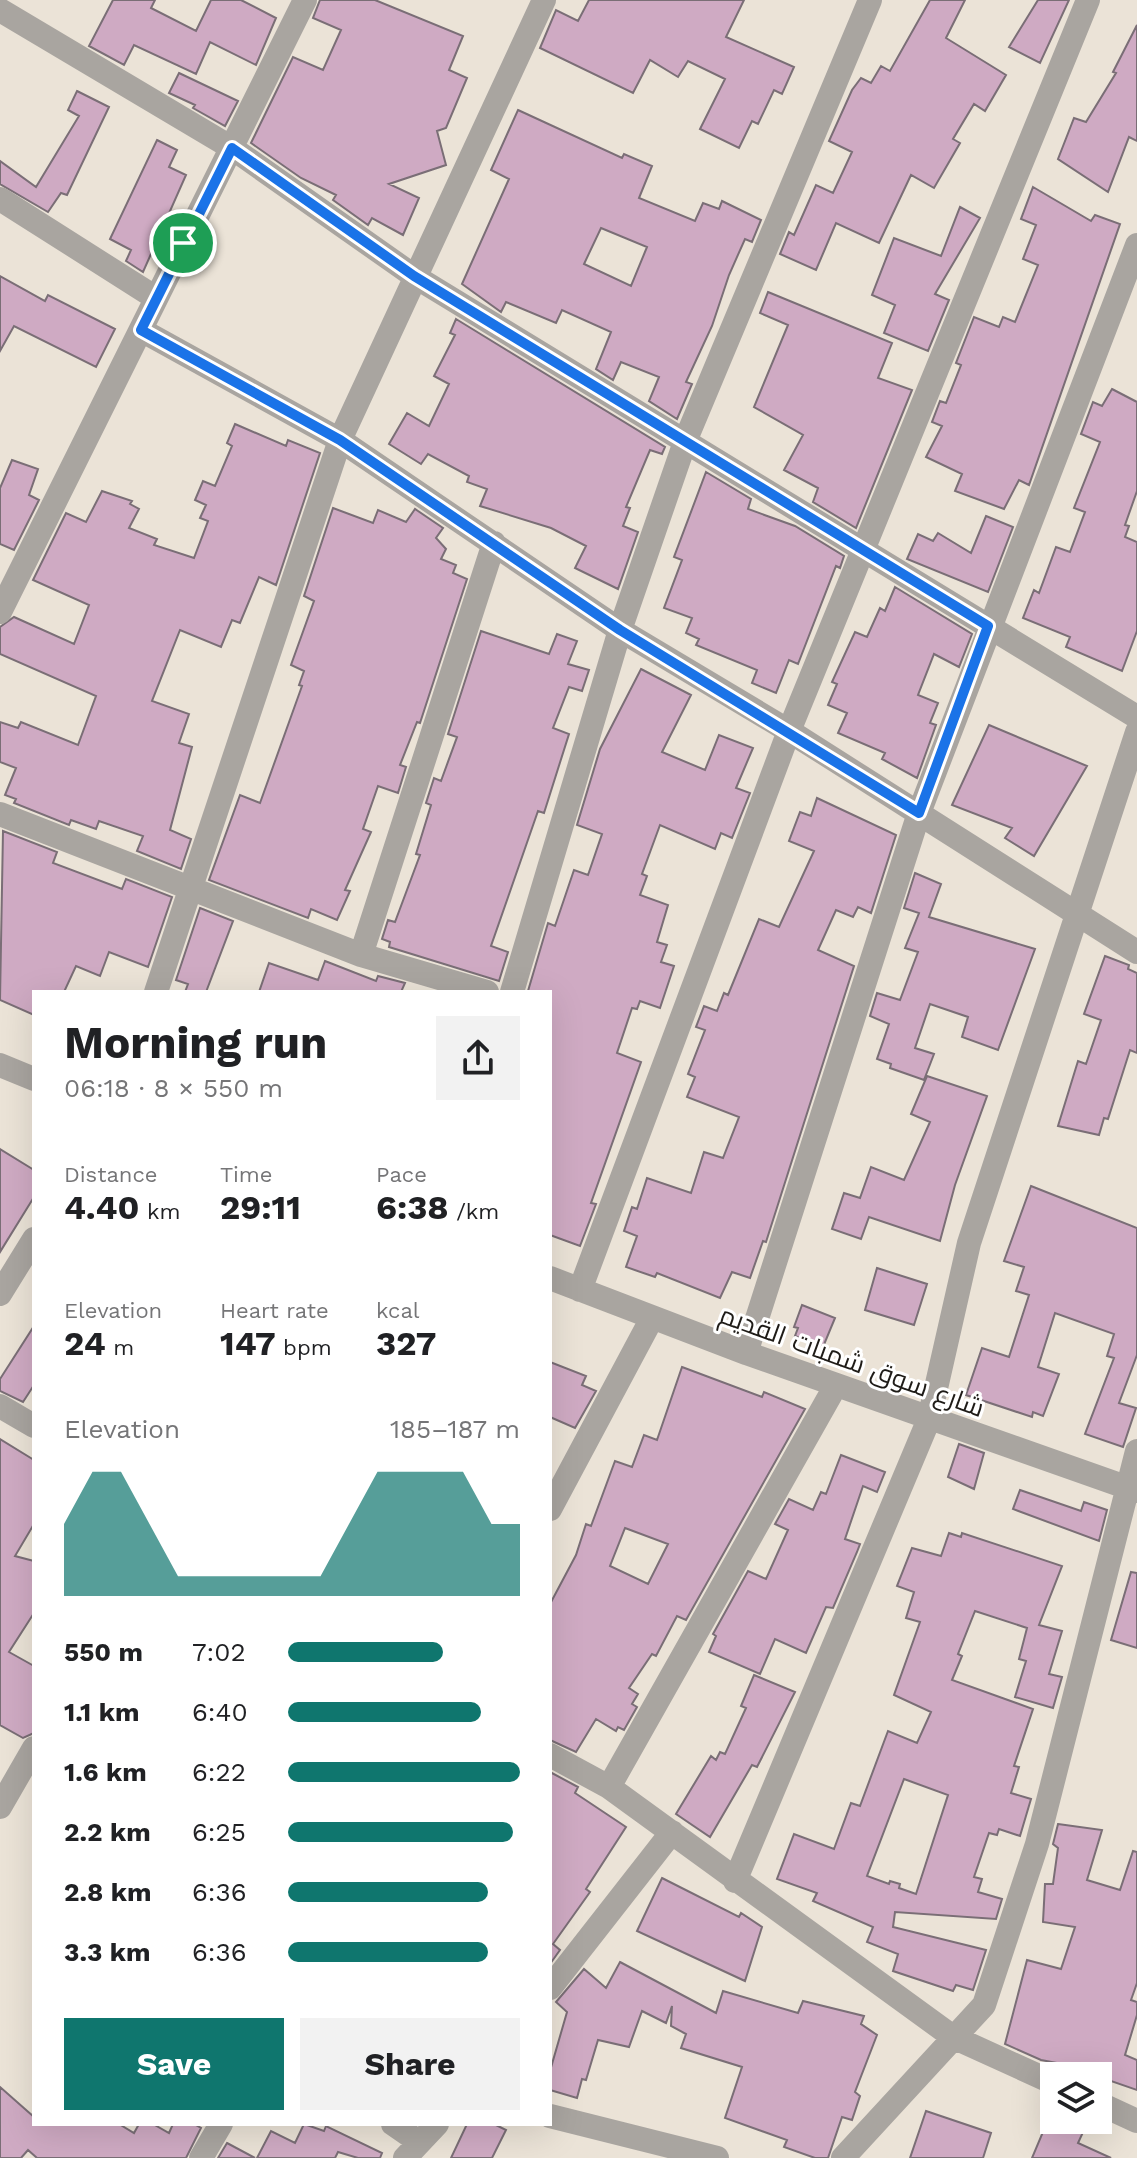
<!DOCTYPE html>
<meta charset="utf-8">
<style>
:root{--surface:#fff;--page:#f2f2f2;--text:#202124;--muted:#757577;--accent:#0f766e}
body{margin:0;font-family:"Work Sans",Cairo,sans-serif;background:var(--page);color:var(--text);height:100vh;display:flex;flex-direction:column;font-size:30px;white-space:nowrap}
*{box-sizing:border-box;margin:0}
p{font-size:26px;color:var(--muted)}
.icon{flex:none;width:44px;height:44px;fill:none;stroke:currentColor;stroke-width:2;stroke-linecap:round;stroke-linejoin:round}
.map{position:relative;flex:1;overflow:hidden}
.drawer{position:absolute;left:32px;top:990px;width:520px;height:1136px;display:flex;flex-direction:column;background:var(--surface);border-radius:0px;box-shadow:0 8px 32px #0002}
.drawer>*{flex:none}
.fabs{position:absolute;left:1040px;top:2062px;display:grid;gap:16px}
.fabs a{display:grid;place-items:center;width:72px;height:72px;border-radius:0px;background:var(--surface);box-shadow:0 8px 32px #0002;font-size:40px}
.pin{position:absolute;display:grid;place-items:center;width:68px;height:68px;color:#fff;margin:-34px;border:4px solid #fff;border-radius:50%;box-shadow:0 2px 8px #0007}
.round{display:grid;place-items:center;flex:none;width:84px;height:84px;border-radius:0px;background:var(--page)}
.summary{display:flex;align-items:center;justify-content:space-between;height:136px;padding:0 32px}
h1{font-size:44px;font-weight:700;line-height:60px}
.figures{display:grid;grid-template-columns:repeat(3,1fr);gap:12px;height:136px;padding:8px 32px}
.figures div{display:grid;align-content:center}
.figures b{font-size:34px;font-weight:700}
.figures small{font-size:22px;font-weight:400}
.figures p{font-size:22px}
.chart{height:224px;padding:16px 32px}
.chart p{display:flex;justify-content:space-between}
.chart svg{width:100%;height:144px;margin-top:8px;fill:var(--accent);opacity:.7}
.cta{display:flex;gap:16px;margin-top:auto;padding:16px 32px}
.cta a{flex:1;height:92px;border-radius:0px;background:var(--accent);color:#fff;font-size:32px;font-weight:700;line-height:92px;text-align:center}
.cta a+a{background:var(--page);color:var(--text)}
ul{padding:0 32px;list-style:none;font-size:26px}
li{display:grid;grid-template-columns:128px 96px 1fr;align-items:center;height:60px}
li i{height:20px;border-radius:10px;background:var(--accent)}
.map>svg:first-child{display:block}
.building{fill:#cfaac3;stroke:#7a6e76;stroke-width:2;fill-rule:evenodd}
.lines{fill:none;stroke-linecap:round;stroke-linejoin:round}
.street{stroke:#a9a5a0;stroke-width:24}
.route-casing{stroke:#fff;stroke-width:16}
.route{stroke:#1a73e8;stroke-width:10}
.labels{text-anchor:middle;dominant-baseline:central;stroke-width:6;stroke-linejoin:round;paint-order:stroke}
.street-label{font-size:26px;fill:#1e1b17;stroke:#fff}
</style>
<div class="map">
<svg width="1137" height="2158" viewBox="0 0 1137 2158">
<rect width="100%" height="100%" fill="#ebe3d7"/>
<path class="building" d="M113 0H155L151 8 196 31 211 0H241L276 18 256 65 210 42 196 74 134 45 124 65 89 46Z
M320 0H375L463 36 449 70 467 78 446 128 437 131 446 165 389 184 419 198 403 235 372 218 368 225 333 200 336 195 301 178 251 143 293 57 323 70 341 30 313 18Z
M589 0H744L726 37 794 67 782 94 774 90 758 124 752 121 739 148 700 129 725 79 688 61 678 77 650 60 633 93 540 48 556 10 578 21Z
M930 0H965L946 38 1006 75 985 111 974 104 953 139 960 143 934 188 911 175 879 243 836 223 816 270 780 254 789 232 794 235 816 185 833 193 852 152 829 141 852 90 861 78 871 83 881 66 890 71Z
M1038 0H1069L1040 63 1009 47Z
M1137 25V141L1129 137 1108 192 1058 159 1074 118 1086 122 1116 73 1113 72Z
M179 73 238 101 225 126 193 108 195 105 169 93Z
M77 91 109 107 67 195 61 193 48 212 0 184V161L36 187 79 116 68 110Z
M518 110 622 158 624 154 652 166 639 198 695 221 703 203 719 209 722 201 761 220 752 242 745 239 729 275 712 326 686 382 692 384 677 419 649 401 659 377 621 362 613 380 596 369 611 332 562 310 556 323 506 302 501 312 462 284 509 179 491 170ZM601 228 647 247 631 286 584 264Z
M157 140 177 150 169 167 186 175 143 272 126 261 131 250 110 239Z
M1033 187 1091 221 1095 215 1120 224 1029 485 1019 480 1004 509 955 491 962 474 926 457 942 426 932 422 940 401 946 403 961 365 956 363 974 317 999 327 1003 317 1015 322 1038 265 1023 259 1036 225 1021 219Z
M960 207 980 218 935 294 949 300 928 351 884 333 895 305 872 295 894 238 941 256Z
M0 276 45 301 48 295 115 329 96 367 14 326 0 351Z
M768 292 892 343 878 378 912 390 856 528 813 502 818 488 784 470 803 435 754 407 788 325 760 313Z
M456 319 665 447 662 454 650 450 626 507 630 508 623 526 638 532 618 589 575 568 586 546 551 528 480 506 487 489 467 482 469 476 428 454 421 464 389 444 407 413 429 426 449 384 434 376 455 335 450 333Z
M1112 389 1137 402V491L1125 525 1129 526 1125 537 1137 542V631L1122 671 1066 647 1070 637 1023 618 1034 590 1039 593 1056 547 1070 552 1085 512 1074 508 1100 442 1081 434 1093 402 1102 406Z
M235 424 286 446 288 440 320 453 276 585 259 577 240 623 232 620 221 647 180 630 152 701 189 714 179 743 192 747 170 830 191 839 181 869 137 851 143 836 99 821 96 829 71 820 69 825 14 803 16 799 5 795 16 768 0 762V722L18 728 21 722 78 745 96 696 0 654V627L14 617 74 644 89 605 33 580 66 513 86 522 102 491 132 501 130 504 139 509 129 528 157 539 154 545 194 558 208 521 200 518 206 505 195 500 203 481 215 486 232 446 227 443Z
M12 460 38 469 29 495 39 500 14 550 0 544V488Z
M706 472 751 499 748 509 795 526 844 556 840 568 836 566 798 664 789 660 776 693 752 683 757 670 696 645 699 639 686 633 692 618 664 608 682 560 674 557Z
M333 508 373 523 378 510 406 522 415 509 443 528 436 538 446 549 441 559 456 565 453 573 467 579 420 723 417 722 400 765 406 767 398 793 378 786 363 829 371 832 345 890 350 891 337 920 311 909 308 918 209 880 240 795 260 803 302 686 299 685 304 671 291 665 314 601 304 596Z
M986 516 1013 527 988 592 907 559 918 534 933 541 938 533 971 553Z
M895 587 972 634 959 667 934 654 918 695 938 703 930 723 936 725 917 778 882 759 885 753 838 733 847 713 828 705 837 684 832 682 855 632 867 637 880 608 885 611Z
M481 631 549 654 557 634 577 641 568 664 589 670 582 691 569 687 553 728 569 734 544 813 538 811 491 946 508 952 499 981 389 947 390 942 382 939 388 920 395 922 420 855 416 854 431 805 426 803 434 778 441 781 457 737 448 734Z
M641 669 691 695 662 752 705 770 719 735 753 748 736 788 750 793 732 838 721 833 715 849 660 825 642 874 647 876 640 895 668 905 657 942 667 945 661 962 674 966 660 1008 640 1001 637 1009 632 1008 617 1053 641 1062 591 1203 596 1204 580 1246 550 1235V992L528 991 548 923 555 926 574 870 588 875 602 834 577 825 600 749Z
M989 725 1087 766 1034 856 1005 838 1012 828 952 805Z
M817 798 896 835 871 913 858 907 853 917 836 910 818 950 854 966 766 1242 763 1241 750 1278 732 1272 720 1298 657 1273 655 1277 626 1267 637 1236 624 1231 632 1207 637 1209 647 1178 691 1193 704 1152 723 1158 739 1117 687 1097 695 1077 688 1074 705 1030 696 1027 704 1006 717 1011 724 993 728 995 759 919 779 927 814 851 789 841 800 812 811 816Z
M3 831 57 852 53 863 122 889 126 879 172 897 148 967 109 952 100 976 76 966 64 992H34V1015L0 1000Z
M915 873 941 884 929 917 1035 949 998 1050 962 1037 968 1017 930 1004 915 1048 934 1054 924 1080 890 1068 891 1064 877 1059 889 1024 870 1016 877 993 900 1000 918 952 905 948 919 913 904 908Z
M200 908 233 921 206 992H185L188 984 176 980Z
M1105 956 1129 965 1128 969 1137 973V1053L1130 1050 1108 1119 1104 1118 1099 1135 1058 1126 1078 1061 1086 1064 1101 1020 1084 1014Z
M325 961 376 981 378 976 405 983 401 992H259L269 963 318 980Z
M927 1076 987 1096 955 1185 940 1241 869 1217 861 1239 832 1229 844 1193 860 1198 871 1167 904 1180 930 1122 911 1114Z
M0 1149 34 1170V1197L0 1252Z
M1031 1186 1137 1228V1355L1119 1403 1136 1408 1123 1447 1085 1434 1114 1358 1107 1356 1114 1334 1055 1313 1038 1367 1059 1374 1043 1416 1033 1412 1032 1417 966 1395 982 1348 1009 1357 1029 1295 1016 1291 1024 1267 1004 1261Z
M877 1268 927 1284 914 1325 865 1310Z
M802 1305 835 1318 823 1347 795 1336 798 1328 794 1327Z
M34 1326V1385L23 1402 0 1391V1379Z
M550 1362 586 1376 582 1385 596 1391 575 1428 550 1417Z
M682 1367 762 1397 764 1392 805 1409 686 1620 677 1616 656 1656 652 1654 629 1688 638 1694 632 1704 637 1707 624 1730 618 1727 616 1731 596 1719 576 1752 550 1740V1604L576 1555 586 1524 591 1526 615 1461 632 1467 644 1435 657 1440ZM625 1528 668 1544 648 1584 610 1566Z
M0 1439 34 1460V1524L15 1556 34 1561V1613L9 1652 34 1666V1733L23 1738 0 1725Z
M959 1444 984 1453 974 1489 948 1477Z
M841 1455 885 1472 877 1492 863 1486 845 1539 860 1544 857 1552 833 1608 826 1607 806 1653 775 1639 760 1674 709 1652 716 1636 713 1634 748 1571 766 1579 788 1530 775 1524 789 1499 813 1510 821 1492 826 1494Z
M1020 1490 1081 1511 1084 1502 1107 1510 1099 1541 1013 1509Z
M949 1533 961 1537 962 1533 1062 1566 1039 1625 1062 1631 1049 1674 1062 1677 1053 1708 1015 1697 1026 1661 1019 1659 1027 1628 975 1611 958 1654 962 1656 952 1680 1033 1709 1014 1766 1019 1767 1011 1793 1031 1799 1020 1836 999 1829 997 1835 989 1833 974 1877 982 1879 978 1892 1002 1899 996 1919 895 1912 893 1927 986 1950 973 1990 956 1985 953 1991 893 1971 898 1954 867 1942 873 1927 813 1901 817 1893 777 1879 794 1834 834 1849 851 1803 860 1806 888 1731 917 1743 931 1712 894 1695 920 1622 906 1618 914 1592 897 1586 912 1548 941 1556ZM904 1779 948 1795 916 1894 899 1888 900 1884 890 1881 889 1884 867 1876Z
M1131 1572 1137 1573V1648L1111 1640Z
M754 1675 795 1692 757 1767 752 1765 710 1837 676 1814 711 1756 716 1760 720 1752 725 1754 746 1708 741 1706Z
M550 1772 578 1787 575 1793 626 1827 586 1889 590 1892 553 1944 560 1950 550 1964Z
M1058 1824 1102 1830 1087 1880 1120 1890 1133 1851 1137 1852V1983L1131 2000 1137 2002V2015L1125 2055 1137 2060V2090L1062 2064 1041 2060 1005 2044 1027 1960 1061 1969 1075 1927 1043 1922 1045 1884H1053L1058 1848 1053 1844Z
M662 1878 739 1917 741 1913 762 1927 745 1981 637 1931Z
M620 1962 716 2013 723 1991 798 2013 803 2001 864 2016 861 2024 877 2035 855 2092 860 2096 852 2120 842 2117 828 2158H815L784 2147 787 2140 725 2118 742 2067 681 2048 686 2034 671 2026 672 2006 666 2023 642 2011 629 2047 598 2040 586 2080 582 2079 577 2098 550 2090V2071L567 2012 556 2002 584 1969 606 1988Z
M0 2087 34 2117V2124H119L134 2133 139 2124H153L169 2133 173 2124H194L201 2128 186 2158H37L28 2150 21 2158H0Z
M926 2111 991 2133 983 2158H910Z
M1048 2120H1061L1084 2130 1078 2143 1111 2158H1032Z
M304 2124 324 2131 326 2126 382 2153 380 2158H358L338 2152 335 2158H257L271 2131 295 2143Z
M467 2124H494L506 2130 492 2158H451Z
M227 2143 255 2158H218Z"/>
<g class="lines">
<path class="street" d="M0 10 232 148 414 276 1137 717
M0 199 156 298
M141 330 340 440 620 630 789 731 1137 952
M0 612 305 0
M0 814 361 955 487 992
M361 955 494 543
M156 992 340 440 544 0
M512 992 620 630 686 439 870 0
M0 1065 34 1079
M550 1278 746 1353 1137 1491
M580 1290 789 731 1088 0
M0 1294 34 1239
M746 1353 919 813 1137 245
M0 1406 34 1426
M550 1509 652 1318
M550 1755 609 1787 953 2037 1054 2083
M609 1787 836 1385
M0 1807 34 1748
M735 1881 929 1419 969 1243 1137 732
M550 1988 672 1832
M1098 2103 1137 2121
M550 2116 717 2158
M393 2124 419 2142
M201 2158 221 2124
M405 2158 437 2124
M843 2158 984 2005 1037 1844 1137 1451"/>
</g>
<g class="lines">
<g class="route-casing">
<path id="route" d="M232 148 414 276 988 626 919 813 620 630 340 440 141 330Z"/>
</g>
<use href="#route" class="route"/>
</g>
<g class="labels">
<g class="street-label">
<text transform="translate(852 1361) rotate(20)">شارع سوق شمبات القديم</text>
</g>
</g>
</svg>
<div class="fabs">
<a><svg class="icon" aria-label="layers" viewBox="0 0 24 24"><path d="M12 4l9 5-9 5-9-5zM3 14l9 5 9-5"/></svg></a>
</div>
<div class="pin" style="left:183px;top:243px;background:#1e9e55"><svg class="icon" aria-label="arrive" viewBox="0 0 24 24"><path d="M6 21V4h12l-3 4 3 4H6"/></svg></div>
<section class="drawer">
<div class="summary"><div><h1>Morning run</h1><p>06:18 · 8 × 550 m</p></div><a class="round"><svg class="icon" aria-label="share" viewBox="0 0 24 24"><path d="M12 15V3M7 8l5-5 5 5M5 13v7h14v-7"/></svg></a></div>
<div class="figures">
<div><p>Distance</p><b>4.40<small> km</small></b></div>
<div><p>Time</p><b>29:11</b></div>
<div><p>Pace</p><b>6:38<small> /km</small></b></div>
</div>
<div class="figures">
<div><p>Elevation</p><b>24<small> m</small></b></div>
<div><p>Heart rate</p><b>147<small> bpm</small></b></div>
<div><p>kcal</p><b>327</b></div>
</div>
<div class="chart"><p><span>Elevation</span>185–187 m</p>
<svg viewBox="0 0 160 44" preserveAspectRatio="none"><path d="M0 44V22L10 6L20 6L30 22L40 38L50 38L60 38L70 38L80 38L90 38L100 22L110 6L120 6L130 6L140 6L150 22L160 22V44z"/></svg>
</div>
<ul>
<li><b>550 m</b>7:02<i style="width:67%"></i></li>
<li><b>1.1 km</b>6:40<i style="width:83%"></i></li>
<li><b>1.6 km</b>6:22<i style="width:100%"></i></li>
<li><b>2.2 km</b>6:25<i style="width:97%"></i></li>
<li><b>2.8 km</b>6:36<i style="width:86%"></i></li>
<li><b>3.3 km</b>6:36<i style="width:86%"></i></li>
</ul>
<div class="cta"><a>Save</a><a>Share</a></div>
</section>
</div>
